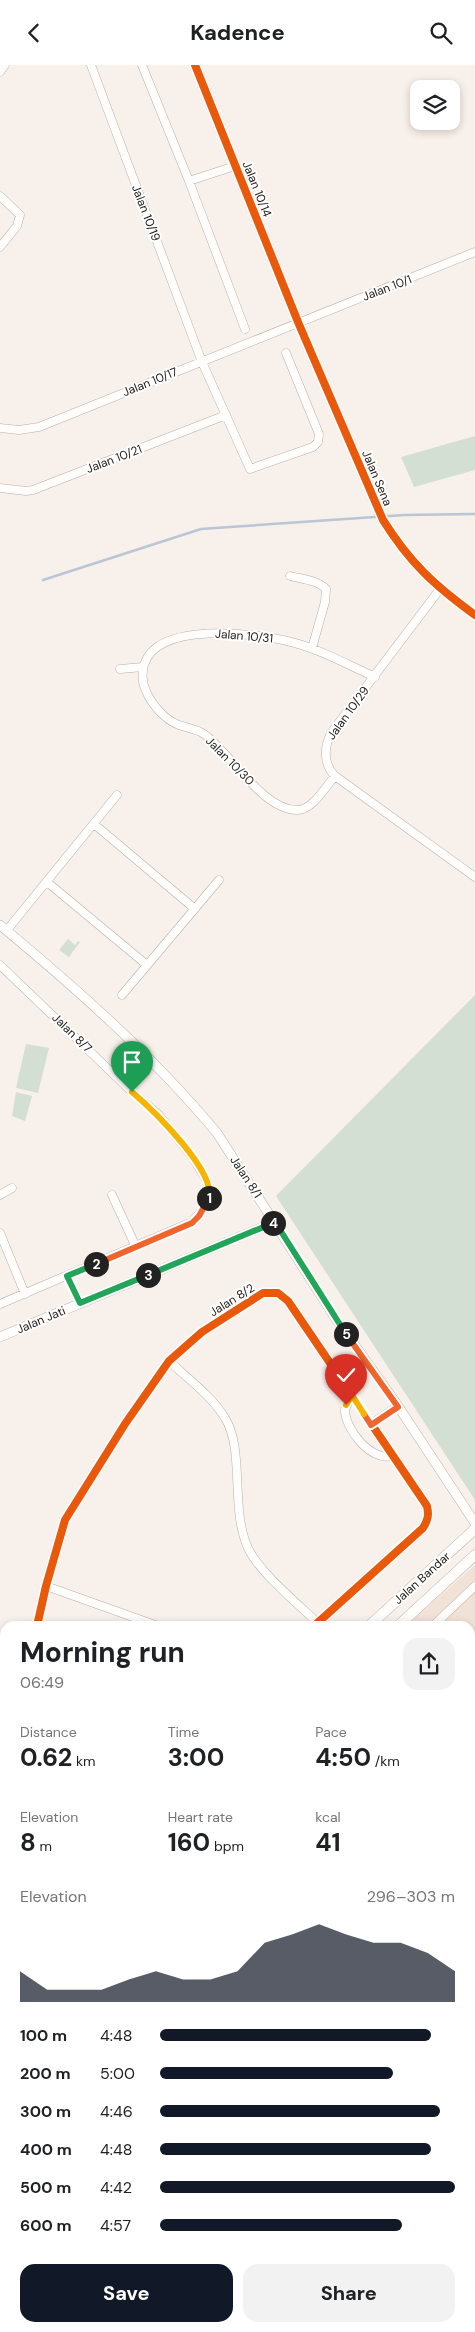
<!DOCTYPE html>
<meta charset="utf-8">
<style>
:root{--surface:#fff;--page:#f2f2f2;--text:#202124;--muted:#757577;--accent:#111827}
body{margin:0;font-family:"DM Sans",sans-serif;background:var(--page);color:var(--text);height:100vh;display:flex;flex-direction:column;font-size:19px;white-space:nowrap}
*{box-sizing:border-box;margin:0}
p{font-size:16px;color:var(--muted)}
.icon{flex:none;width:28px;height:28px;fill:none;stroke:currentColor;stroke-width:2;stroke-linecap:round;stroke-linejoin:round}
.map{position:relative;flex:1;overflow:hidden}
.panel{position:absolute;left:0px;top:1556px;width:475px;height:711px;display:flex;flex-direction:column;background:var(--surface);border-radius:15px 15px 0 0;box-shadow:0 2px 8px #0003}
.panel>*{flex:none}
.tools{position:absolute;left:410px;top:15px;display:grid;gap:10px}
.tools a{display:grid;place-items:center;width:50px;height:50px;border-radius:10px;background:var(--surface);box-shadow:0 2px 8px #0003;font-size:25px}
.pin{position:absolute;display:grid;place-items:center;width:42px;height:42px;color:#fff;margin:-51px -21px;border-radius:50% 50% 50% 0;rotate:-45deg;box-shadow:0 0 5px #0007}
.pin .icon{rotate:45deg}
.km{position:absolute;width:25px;height:25px;margin:-12px;border-radius:50%;background:#222;color:#fff;font-size:14px;line-height:25px;text-align:center}
.round{display:grid;place-items:center;flex:none;width:52px;height:52px;border-radius:15px;background:var(--page)}
.overview{display:flex;align-items:center;justify-content:space-between;height:85px;padding:0 20px}
h1{font-size:28px;font-weight:700;line-height:38px}
.metrics{display:grid;grid-template-columns:repeat(3,1fr);gap:8px;height:85px;padding:5px 20px}
.metrics div{display:grid;align-content:center}
.metrics b{font-size:25px;font-weight:700}
.metrics small{font-size:14px;font-weight:400}
.metrics p{font-size:14px}
.chart{height:140px;padding:10px 20px}
.chart p{display:flex;justify-content:space-between}
.chart svg{width:100%;height:90px;margin-top:5px;fill:var(--accent);opacity:.7}
.button{display:flex;gap:10px;margin-top:auto;padding:10px 20px}
.button a{flex:1;height:58px;border-radius:15px;background:var(--accent);color:#fff;font-size:20px;font-weight:700;line-height:58px;text-align:center}
.button a+a{background:var(--page);color:var(--text)}
ul{padding:0 20px;list-style:none;font-size:16px}
li{display:grid;grid-template-columns:80px 60px 1fr;align-items:center;height:38px}
li i{height:12px;border-radius:6px;background:var(--accent)}
header{display:flex;justify-content:space-between;align-items:center;height:65px;padding:0 20px;background:var(--surface);font-size:22px;font-weight:700}
.map>svg:first-child{display:block}
.built{fill:#f1e2d7}
.green{fill:#d4dfd3}
.lines{fill:none;stroke-linecap:round;stroke-linejoin:round}
.stream{stroke:#bac5d6;stroke-width:2.5}
.minor-casing{stroke:#b7b0ab;stroke-width:9}
.tertiary-casing{stroke:#b7b0ab;stroke-width:10}
.secondary-casing{stroke:#b7b0ab;stroke-width:11}
.primary-casing{stroke:#b7b0ab;stroke-width:12}
.minor{stroke:#fefdfc;stroke-width:8}
.tertiary{stroke:#fefdfc;stroke-width:9}
.secondary{stroke:#fefdfc;stroke-width:10}
.primary{stroke:#fefdfc;stroke-width:11}
.cycleway-casing{stroke:#fff;stroke-width:11}
.cycleway{stroke:#e8590c;stroke-width:8}
.split-1-casing{stroke:#fff;stroke-width:10}
.split-2-casing{stroke:#fff;stroke-width:10}
.split-3-casing{stroke:#fff;stroke-width:10}
.split-4-casing{stroke:#fff;stroke-width:10}
.split-5-casing{stroke:#fff;stroke-width:10}
.split-6-casing{stroke:#fff;stroke-width:10}
.split-7-casing{stroke:#fff;stroke-width:10}
.split-1{stroke:#f5b400;stroke-width:6}
.split-2{stroke:#f0652b;stroke-width:6}
.split-3{stroke:#22a559;stroke-width:6}
.split-4{stroke:#22a559;stroke-width:6}
.split-5{stroke:#22a559;stroke-width:6}
.split-6{stroke:#f0652b;stroke-width:6}
.split-7{stroke:#f5b400;stroke-width:6}
.labels{text-anchor:middle;dominant-baseline:central;stroke-width:4;stroke-linejoin:round;paint-order:stroke}
.street-label{font-size:12px;fill:#211c18;stroke:#fff}
</style>
<header><svg class="icon" aria-label="back" viewBox="0 0 24 24"><path d="M15 5l-7 7 7 7"/></svg>Kadence<svg class="icon" aria-label="search" viewBox="0 0 24 24"><circle cx="10" cy="10" r="6"/><path d="M15 15l6 6"/></svg></header>
<div class="map">
<svg width="475" height="2267" viewBox="0 0 475 2267">
<rect width="100%" height="100%" fill="#f8f0ea"/>
<path class="built" d="M475 1500V1896L470 1892V1561H406Z
M0 1620 5 1625V1868L0 1873Z
M470 1941 475 1946V2103L470 2109Z
M5 2012V2051L0 2046V2019Z
M272 2263H339L335 2267H278Z"/>
<path class="green" d="M475 371V405L414 422 401 392Z
M68 874 75 880 78 876 80 877 69 892 59 885Z
M475 930V1435L276 1131Z
M26 979 49 983 38 1028 16 1023Z
M16 1027 32 1031 25 1056 12 1051Z
M0 1636 5 1641V1834L0 1829Z
M0 2180 5 2184V2262H108L114 2267H0Z
M470 2256 475 2260V2267H385L389 2263 470 2262Z"/>
<g class="lines">
<path class="stream" d="M43 515 201 464 404 450 475 449"/>
<g class="minor-casing">
<path id="minor" d="M91 0 202 297 250 404 313 382 318 377 319 369 286 288
M142 0 189 116 245 264
M195 0 298 257 383 455C410 498 434 520 475 550
M0 7 5 0
M189 116 235 101
M0 131 20 150 17 161 0 182
M0 363 19 365 39 362 475 187
M0 423 26 426 33 425 226 350
M290 511C301 514 318 515 326 524L325 537 312 583
M440 524 331 668C324 682 323 699 335 711L475 812
M120 604 143 602
M335 711C325 722 313 745 297 745 262 745 230 687 204 669 197 664 187 663 179 660 165 655 152 640 146 626 142 618 142 608 144 600 157 556 253 568 287 576 318 583 346 599 375 612
M94 759 195 844
M47 817 147 900
M7 865 117 730
M0 900 132 1027 159 1050 193 1093 207 1116 210 1127 207 1140 192 1157 0 1239
M122 930 219 815
M0 1130 12 1123
M112 1130 136 1182
M0 1168 25 1229
M67 1211 80 1238
M169 1296C188 1314 212 1331 225 1353 245 1385 230 1444 248 1483 259 1507 298 1539 318 1558
M352 1330 345 1344C344 1363 371 1397 392 1391
M371 1359 398 1341
M46 1521 158 1561
M37 1561 46 1521 65 1455 125 1359 169 1296 202 1267 263 1228H278L288 1236 427 1441C429 1450 428 1455 423 1463L314 1561
M433 1561 475 1521
M470 1749 475 1743
M470 1961 475 1965
M0 1994 5 1988
M0 2067 5 2071
M470 2126 475 2120
M470 2154 475 2148
M470 2229 475 2234
M253 2262 258 2267
M93 2267 97 2262
M350 2267 354 2262
M375 2267 378 2262"/>
</g>
<g class="tertiary-casing">
<path id="tertiary" d="M0 860C77 924 153 991 217 1068L336 1254 398 1341 475 1458
M0 1272 275 1157
M470 1904 475 1908
M470 1922 475 1926"/>
</g>
<g class="secondary-casing">
<path id="secondary" d="M369 1561 475 1464
M398 1561 475 1490
M0 1899 5 1895
M0 1925 5 1920"/>
</g>
<g class="primary-casing">
<path id="primary" d="M0 2118 5 2122
M0 2143 5 2147
M150 2262 156 2267
M181 2262 187 2267"/>
</g>
<use href="#minor" class="minor"/>
<use href="#tertiary" class="tertiary"/>
<use href="#secondary" class="secondary"/>
<use href="#primary" class="primary"/>
<g class="cycleway-casing">
<path id="cycleway" d="M195 0 298 257 383 455C410 498 434 520 475 550
M37 1561 46 1521 65 1455 125 1359 169 1296 202 1267 263 1228H278L288 1236 427 1441C429 1450 428 1455 423 1463L314 1561"/>
</g>
<use href="#cycleway" class="cycleway"/>
</g>
<g class="lines">
<g class="split-1-casing">
<path id="split-1" d="M132 1027C152 1044 216 1106 209 1133"/>
</g>
<g class="split-2-casing">
<path id="split-2" d="M96 1199 192 1158 199 1151 209 1133"/>
</g>
<g class="split-3-casing">
<path id="split-3" d="M96 1199 67 1211 80 1238 148 1210"/>
</g>
<g class="split-4-casing">
<path id="split-4" d="M148 1210 273 1158"/>
</g>
<g class="split-5-casing">
<path id="split-5" d="M273 1158 275 1157 346 1269"/>
</g>
<g class="split-6-casing">
<path id="split-6" d="M346 1269 398 1342 371 1360 364 1349"/>
</g>
<g class="split-7-casing">
<path id="split-7" d="M346 1340 352 1330 364 1349"/>
</g>
<use href="#split-1" class="split-1"/>
<use href="#split-2" class="split-2"/>
<use href="#split-3" class="split-3"/>
<use href="#split-4" class="split-4"/>
<use href="#split-5" class="split-5"/>
<use href="#split-6" class="split-6"/>
<use href="#split-7" class="split-7"/>
</g>
<g class="labels">
<g class="street-label">
<text transform="translate(257 124) rotate(68)">Jalan 10/14</text>
<text transform="translate(146 148) rotate(69)">Jalan 10/19</text>
<text transform="translate(387 223) rotate(-21)">Jalan 10/1</text>
<text transform="translate(150 317) rotate(-22)">Jalan 10/17</text>
<text transform="translate(114 394) rotate(-21)">Jalan 10/21</text>
<text transform="translate(377 413) rotate(67)">Jalan Sena</text>
<text transform="translate(244 571) rotate(5)">Jalan 10/31</text>
<text transform="translate(348 648) rotate(-54)">Jalan 10/29</text>
<text transform="translate(230 696) rotate(45)">Jalan 10/30</text>
<text transform="translate(72 968) rotate(44)">Jalan 8/7</text>
<text transform="translate(246 1112) rotate(57)">Jalan 8/1</text>
<text transform="translate(232 1235) rotate(-32)">Jalan 8/2</text>
<text transform="translate(41 1255) rotate(-23)">Jalan Jati</text>
<text transform="translate(422 1513) rotate(-42)">Jalan Bandar</text>
</g>
</g>
</svg>
<div class="tools">
<a><svg class="icon" aria-label="layers" viewBox="0 0 24 24"><path d="M12 4l9 5-9 5-9-5zM3 14l9 5 9-5"/></svg></a>
</div>
<div class="pin" style="left:132px;top:1027px;background:#1e9e55"><svg class="icon" aria-label="arrive" viewBox="0 0 24 24"><path d="M6 21V4h12l-3 4 3 4H6"/></svg></div>
<div class="pin" style="left:346px;top:1340px;background:#d93025"><svg class="icon" aria-label="check" viewBox="0 0 24 24"><path d="M5 12l5 5 9-10"/></svg></div>
<b class="km" style="left:209px;top:1133px">1</b>
<b class="km" style="left:96px;top:1199px">2</b>
<b class="km" style="left:148px;top:1210px">3</b>
<b class="km" style="left:273px;top:1158px">4</b>
<b class="km" style="left:346px;top:1269px">5</b>
<section class="panel">
<div class="overview"><div><h1>Morning run</h1><p>06:49</p></div><a class="round"><svg class="icon" aria-label="share" viewBox="0 0 24 24"><path d="M12 15V3M7 8l5-5 5 5M5 13v7h14v-7"/></svg></a></div>
<div class="metrics">
<div><p>Distance</p><b>0.62<small> km</small></b></div>
<div><p>Time</p><b>3:00</b></div>
<div><p>Pace</p><b>4:50<small> /km</small></b></div>
</div>
<div class="metrics">
<div><p>Elevation</p><b>8<small> m</small></b></div>
<div><p>Heart rate</p><b>160<small> bpm</small></b></div>
<div><p>kcal</p><b>41</b></div>
</div>
<div class="chart"><p><span>Elevation</span>296–303 m</p>
<svg viewBox="0 0 160 44" preserveAspectRatio="none"><path d="M0 44V29L10 38L20 38L30 38L40 33L50 29L60 33L70 33L80 29L90 15L100 11L110 6L120 11L130 15L140 15L150 20L160 29V44z"/></svg>
</div>
<ul>
<li><b>100 m</b>4:48<i style="width:92%"></i></li>
<li><b>200 m</b>5:00<i style="width:79%"></i></li>
<li><b>300 m</b>4:46<i style="width:95%"></i></li>
<li><b>400 m</b>4:48<i style="width:92%"></i></li>
<li><b>500 m</b>4:42<i style="width:100%"></i></li>
<li><b>600 m</b>4:57<i style="width:82%"></i></li>
</ul>
<div class="button"><a>Save</a><a>Share</a></div>
</section>
</div>
